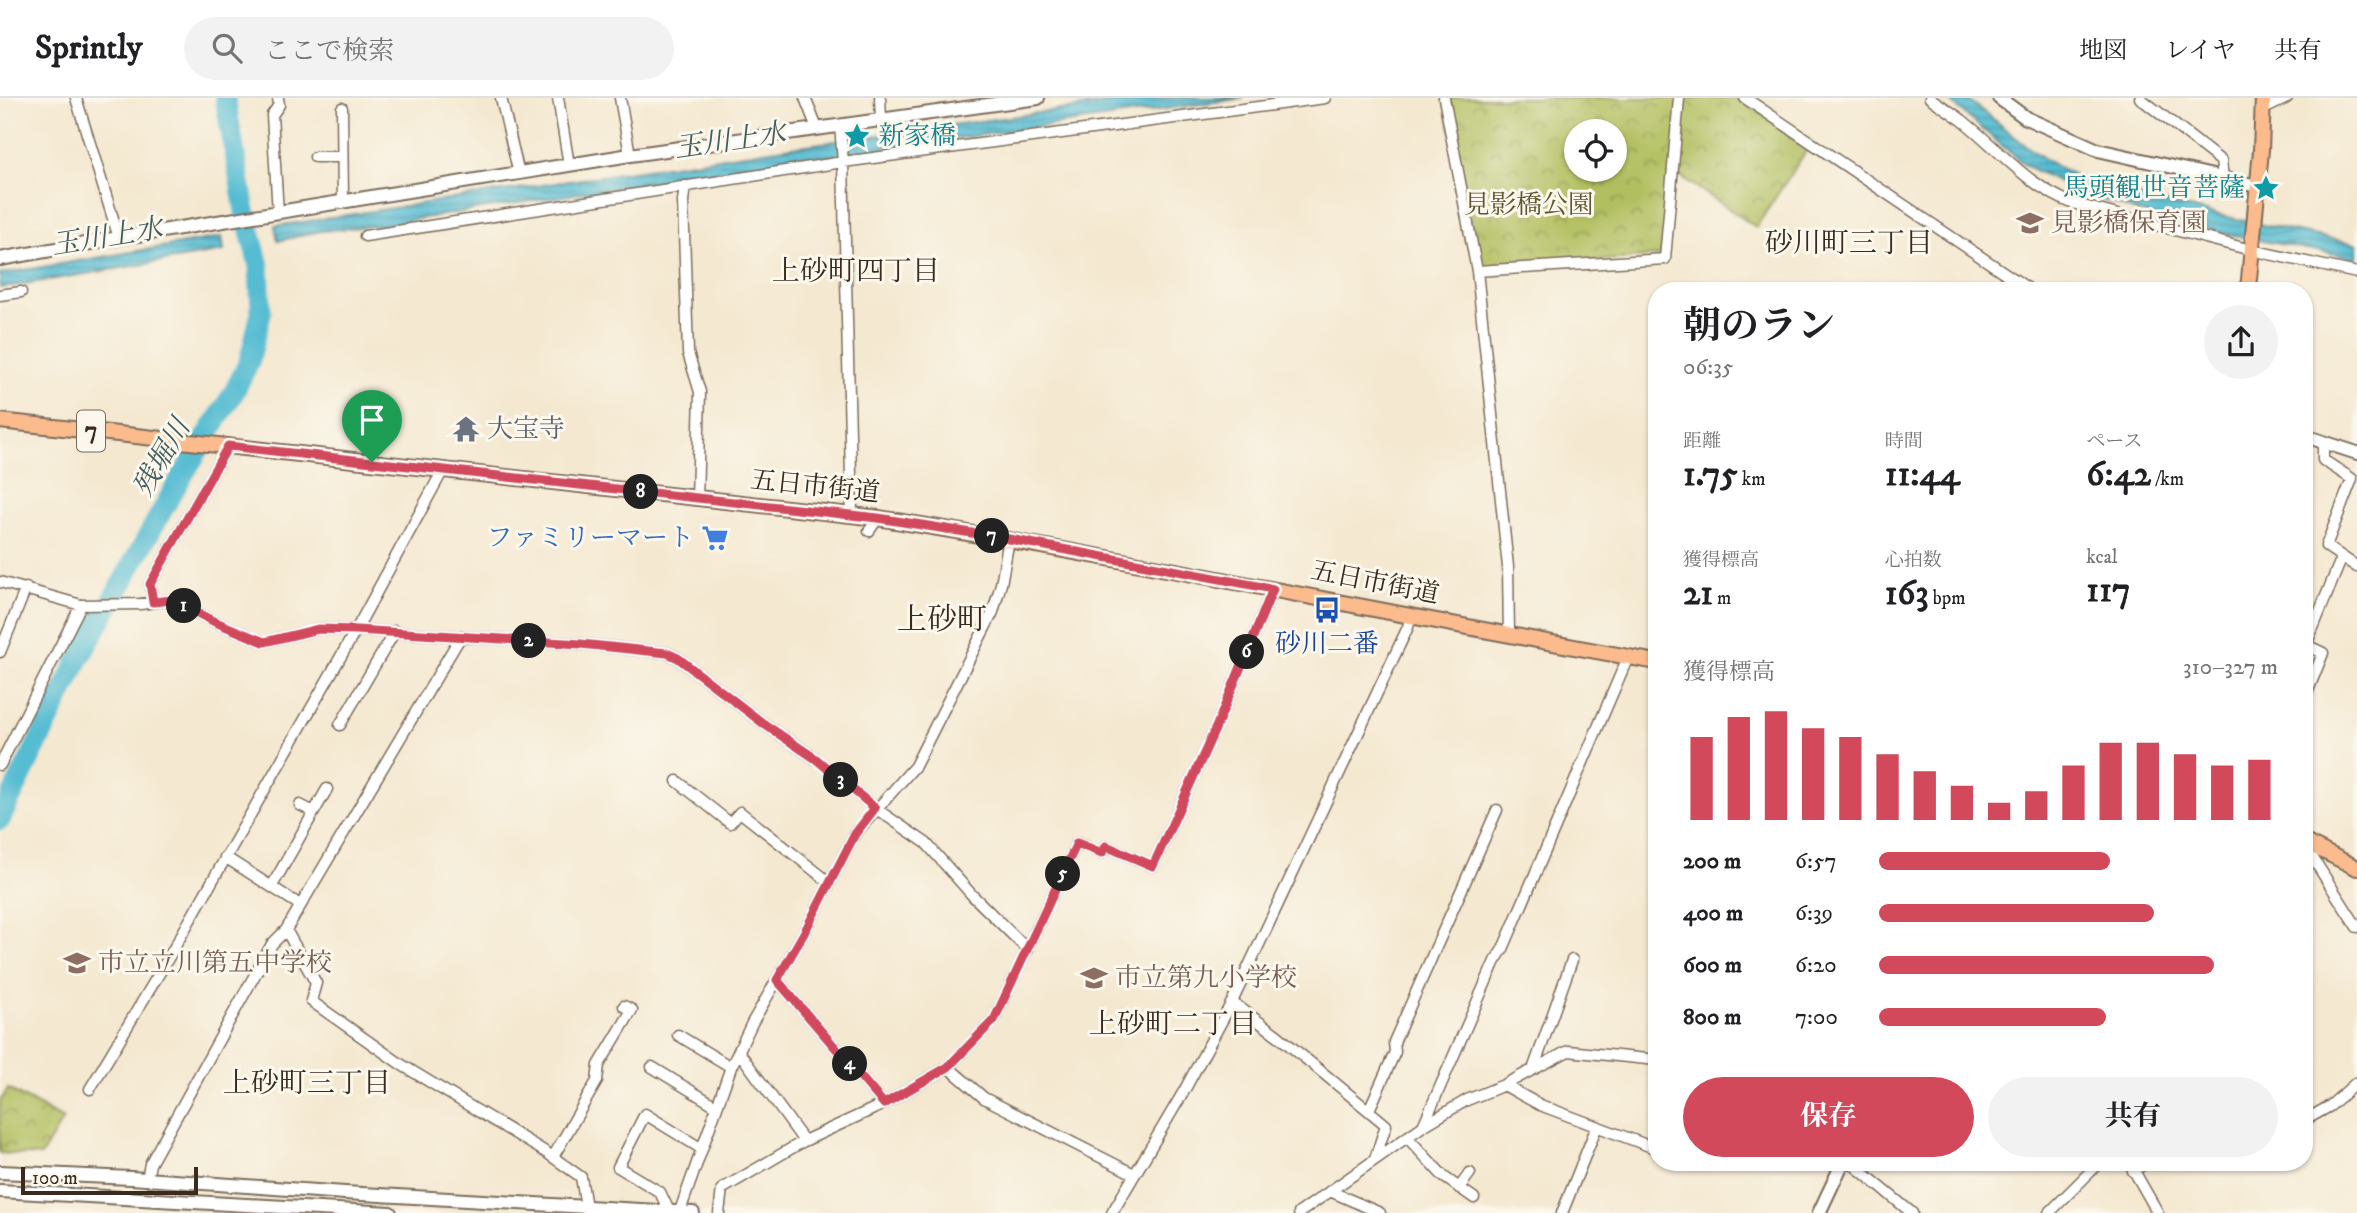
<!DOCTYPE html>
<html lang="ja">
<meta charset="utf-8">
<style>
:root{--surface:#fff;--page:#f2f2f2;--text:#202124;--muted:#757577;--line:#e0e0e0;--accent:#d1495b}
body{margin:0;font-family:"IM FELL DW Pica","Noto Serif JP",serif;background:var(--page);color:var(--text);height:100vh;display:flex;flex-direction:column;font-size:26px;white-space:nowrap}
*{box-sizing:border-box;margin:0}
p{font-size:23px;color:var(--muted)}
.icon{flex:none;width:38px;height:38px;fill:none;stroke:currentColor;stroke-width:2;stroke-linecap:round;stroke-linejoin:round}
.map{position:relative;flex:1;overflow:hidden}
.details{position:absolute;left:1648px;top:184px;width:665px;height:889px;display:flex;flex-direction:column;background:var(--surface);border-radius:28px;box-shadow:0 2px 5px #0004}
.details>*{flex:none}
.tools{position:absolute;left:1564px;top:21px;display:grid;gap:14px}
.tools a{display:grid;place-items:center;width:63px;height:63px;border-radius:50%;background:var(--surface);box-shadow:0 2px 5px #0004;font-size:35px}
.scale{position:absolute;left:21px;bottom:18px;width:177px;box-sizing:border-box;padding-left:7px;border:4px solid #3b2a1e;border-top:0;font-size:19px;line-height:24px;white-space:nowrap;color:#3b2a1e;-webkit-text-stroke:5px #fbf7ec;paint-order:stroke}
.pin{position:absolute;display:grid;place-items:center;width:60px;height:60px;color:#fff;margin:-72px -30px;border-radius:50% 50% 50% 0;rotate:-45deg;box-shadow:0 0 7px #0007}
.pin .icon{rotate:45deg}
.km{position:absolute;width:35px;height:35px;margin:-18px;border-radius:50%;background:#222;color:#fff;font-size:19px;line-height:35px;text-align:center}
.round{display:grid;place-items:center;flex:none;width:74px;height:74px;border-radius:37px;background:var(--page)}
.headline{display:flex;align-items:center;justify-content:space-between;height:119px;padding:0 35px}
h1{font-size:38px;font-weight:700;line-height:52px}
.metrics{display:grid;grid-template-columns:repeat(3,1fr);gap:10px;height:119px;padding:7px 35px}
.metrics div{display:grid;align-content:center}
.metrics b{font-size:35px;font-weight:700}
.metrics small{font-size:19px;font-weight:400}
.metrics p{font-size:19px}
.chart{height:196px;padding:14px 35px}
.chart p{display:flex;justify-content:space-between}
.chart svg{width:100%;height:126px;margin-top:7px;stroke:var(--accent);stroke-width:6}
.action{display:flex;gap:14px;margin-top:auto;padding:14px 35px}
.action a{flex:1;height:80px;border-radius:42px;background:var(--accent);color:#fff;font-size:28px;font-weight:700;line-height:80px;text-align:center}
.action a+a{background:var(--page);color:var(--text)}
ul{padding:0 35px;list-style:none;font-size:23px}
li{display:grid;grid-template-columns:112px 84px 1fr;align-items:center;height:52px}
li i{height:18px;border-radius:9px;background:var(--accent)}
header{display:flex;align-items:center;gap:42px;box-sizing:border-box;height:98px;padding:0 35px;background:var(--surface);border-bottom:2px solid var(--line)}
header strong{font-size:33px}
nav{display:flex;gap:38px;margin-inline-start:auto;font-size:24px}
.search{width:490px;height:63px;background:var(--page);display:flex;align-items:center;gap:18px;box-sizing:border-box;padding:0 24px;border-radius:38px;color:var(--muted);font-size:26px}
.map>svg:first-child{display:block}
.park{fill:url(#park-crowns);stroke:#767440;stroke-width:2;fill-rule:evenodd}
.water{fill:url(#water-rules);stroke:#487378;stroke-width:2}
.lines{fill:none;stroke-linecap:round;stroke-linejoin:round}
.river{stroke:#55bcd2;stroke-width:21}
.minor-casing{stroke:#7c6c5c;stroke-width:13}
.tertiary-casing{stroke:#7c6c5c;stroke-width:16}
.primary-casing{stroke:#7c6c5c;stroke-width:18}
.minor{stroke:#fff;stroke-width:10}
.tertiary{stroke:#fff;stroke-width:12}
.primary{stroke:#fbbb8d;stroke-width:14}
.route-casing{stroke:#fff;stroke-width:14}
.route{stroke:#d1495b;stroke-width:9}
.labels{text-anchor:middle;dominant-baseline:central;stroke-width:6;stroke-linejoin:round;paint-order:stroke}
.shield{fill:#fbf7ec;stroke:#75685c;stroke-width:2}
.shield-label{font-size:24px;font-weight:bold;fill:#3b2a1e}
.culture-label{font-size:26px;fill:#0d838f;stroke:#fbf7ec;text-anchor:start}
.park-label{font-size:26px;fill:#5f5732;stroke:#fbf7ec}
.education-label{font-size:26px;fill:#785e54;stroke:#fbf7ec;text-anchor:start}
.worship-label{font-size:26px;fill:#5b616d;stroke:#fbf7ec;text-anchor:start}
.street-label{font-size:26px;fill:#3b2a1e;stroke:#fbf7ec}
.shop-label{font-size:26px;fill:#366cbe;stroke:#fbf7ec;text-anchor:end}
.transit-label{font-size:26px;fill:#164399;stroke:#fbf7ec}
.water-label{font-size:28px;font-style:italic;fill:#445d5d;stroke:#fbf7ec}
.neighbourhood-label{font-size:28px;fill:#3b2a1e;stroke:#fbf7ec}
.quarter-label{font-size:30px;fill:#3b2a1e;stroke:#fbf7ec}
</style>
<header>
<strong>Sprintly</strong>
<div class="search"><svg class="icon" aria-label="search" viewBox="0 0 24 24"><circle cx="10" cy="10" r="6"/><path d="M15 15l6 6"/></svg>ここで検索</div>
<nav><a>地図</a><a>レイヤ</a><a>共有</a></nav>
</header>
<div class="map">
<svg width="2357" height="1115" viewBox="0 0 2357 1115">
<defs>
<pattern id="park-crowns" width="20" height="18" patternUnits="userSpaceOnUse" patternTransform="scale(1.75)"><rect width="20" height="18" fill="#b2bf61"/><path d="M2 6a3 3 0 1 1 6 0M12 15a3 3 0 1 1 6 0" fill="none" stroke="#929b4f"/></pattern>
<pattern id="water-rules" width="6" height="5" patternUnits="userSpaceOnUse" patternTransform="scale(1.75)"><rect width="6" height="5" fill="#55bcd2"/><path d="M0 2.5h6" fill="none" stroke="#4899aa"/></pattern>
</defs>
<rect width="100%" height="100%" fill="#fbf7ec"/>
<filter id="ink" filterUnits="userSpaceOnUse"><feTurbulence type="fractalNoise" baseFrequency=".0143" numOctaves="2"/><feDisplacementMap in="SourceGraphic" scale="14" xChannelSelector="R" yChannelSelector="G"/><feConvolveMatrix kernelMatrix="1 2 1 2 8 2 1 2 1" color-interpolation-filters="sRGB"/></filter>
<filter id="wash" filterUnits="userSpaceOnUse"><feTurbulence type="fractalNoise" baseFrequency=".00686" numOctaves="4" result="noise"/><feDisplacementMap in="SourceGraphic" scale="28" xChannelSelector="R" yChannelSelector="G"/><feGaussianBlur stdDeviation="1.57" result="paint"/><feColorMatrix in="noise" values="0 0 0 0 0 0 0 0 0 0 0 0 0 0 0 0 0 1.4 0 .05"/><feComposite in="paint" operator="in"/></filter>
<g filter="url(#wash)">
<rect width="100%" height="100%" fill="#f4e8d0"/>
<path class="park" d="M1444 0H1739L1810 47 1756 129 1671 72 1661 158 1482 171ZM1577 33H1615V72H1577Z
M8 991 63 1021 41 1058 0 1055V1003Z"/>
<path class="water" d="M1147 0H1243L682 79 374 128 320 133 278 143 275 128 764 53Z
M1946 0H1966L2029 50 2057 69 2083 81 2137 98 2262 127 2357 146V160L2236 138 2138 114 2087 97 2026 68Z
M222 139 224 153 0 190V176Z"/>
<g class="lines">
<path class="river" d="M0 722 77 565 172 395 234 294 249 264 261 215 259 168 245 113 225 0"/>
</g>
</g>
<g filter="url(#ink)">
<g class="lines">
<g class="minor-casing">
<path id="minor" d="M76 0 119 140
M501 0 519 76
M558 0 569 67
M620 0 630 57
M805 0 817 30
M880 0 881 22
M1444 0 1477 173 1508 469 1509 537
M1745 0 2030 192
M1930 0C1940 7 1951 14 1962 22 1999 51 2027 88 2072 105L2251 152 2357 175
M2140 0 2221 63 2223 80
M342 10 343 105
M2264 11 2287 0
M840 27 843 64 852 416
M315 59H342
M685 88 683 103 688 255 700 294 697 401
M278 115 272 17 279 7 278 0
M365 138 843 64 1325 0
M1477 173 1665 161 1679 0
M0 197 21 194
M2323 345V362L2352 381 2326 448 2357 469
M869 433 878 420
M0 484 81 507 140 506 172 502 213 523 264 544 318 531 356 532 581 546 667 555 678 560 764 626 816 661 875 710 926 745 972 797 1028 852
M153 504 150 486 228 348
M0 554 26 490
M2305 600 2323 555 2306 547 2342 459
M340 627 395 533
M0 667 81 507
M677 683 730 725 740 714 829 784
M300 707 314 714
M2305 748 2357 829
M225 759 300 807
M272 788 327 691
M286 832 316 885 311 903 402 967 547 1055 581 1079 586 1109
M777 882 884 1006
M1232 904 1277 937 1386 1027 1375 1061
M678 937 731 969
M739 954 804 1043
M652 969 716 1008
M948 969 984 1000 1134 1076
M1534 969 1572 862
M1504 987 1540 1007 1657 1051
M90 991 166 864 356 532 443 372
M1369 1012 1395 954 1394 944 1497 712
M2305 1022 2330 1008 2357 984
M1423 1028 1495 863 1503 851 1628 559
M1407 1039 1444 1079 1474 1100
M553 1059 597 983 599 967 632 912 624 908
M1850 1064 1912 1115
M2129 1064 2158 1115
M2133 1073 2147 1064
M147 1081 150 1066 272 846 286 832 461 538
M1459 1090 1470 1075
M1330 1093 1380 1115
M669 1113 660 1094 618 1069 645 1016 702 1051
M680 1113 731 969 752 925 804 835 855 736 915 668 993 514 1001 486 1009 441
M719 1115 722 1091 804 1043 884 1006 948 969 963 954 994 922 1077 745 1102 755 1106 748 1153 768 1217 627 1273 491
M1112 1115 1184 993 1232 904 1408 529 1411 517
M1299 1115 1423 1028 1467 1002 1504 987 1568 953 1657 962
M1562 1115 1597 1028
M2049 1115 2100 1064"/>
</g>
<g class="tertiary-casing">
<path id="tertiary" d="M1999 0 2026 20 2098 52 2257 88
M0 161 119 140 630 57 1038 0
M2305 338 2357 355
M0 1074 131 1080 345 1095 693 1115
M0 1093 390 1115
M1819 1115 1843 1064"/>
</g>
<g class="primary-casing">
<path id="primary" d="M2248 192 2261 52 2263 0
M0 323 878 420C1139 462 1397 518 1657 564
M2305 744 2357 770"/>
</g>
<use href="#minor" class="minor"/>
<use href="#tertiary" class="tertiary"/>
<use href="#primary" class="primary"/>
</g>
</g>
<g class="lines" filter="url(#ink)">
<g class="route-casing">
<path id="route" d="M228 348 878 420 1009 441 1273 491 1217 627 1153 768 1106 748 1102 755 1077 745 994 922 948 969 884 1006 777 882 804 835 855 736 875 710 816 661 764 626 678 560 667 555 581 546 356 532 318 531 264 544 213 523 172 502 153 504 150 486Z"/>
</g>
<use href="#route" class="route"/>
</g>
<defs>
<g id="sight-bare" transform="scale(2.1)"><path d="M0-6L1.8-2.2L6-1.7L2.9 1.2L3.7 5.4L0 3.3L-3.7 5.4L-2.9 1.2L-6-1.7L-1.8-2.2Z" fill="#0f9aa8" stroke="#fbf7ec" stroke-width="2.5" paint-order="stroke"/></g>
<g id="school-bare" transform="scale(2.1)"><path d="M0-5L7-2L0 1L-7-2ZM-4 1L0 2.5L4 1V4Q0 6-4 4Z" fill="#8d6e63" stroke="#fbf7ec" stroke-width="2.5" paint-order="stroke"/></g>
<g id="temple-bare" transform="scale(2.1)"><path d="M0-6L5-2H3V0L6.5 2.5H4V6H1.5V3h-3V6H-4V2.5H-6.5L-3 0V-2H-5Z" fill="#6b7280" stroke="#fbf7ec" stroke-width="2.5" paint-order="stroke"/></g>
<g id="supermarket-bare" transform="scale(2.1)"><path d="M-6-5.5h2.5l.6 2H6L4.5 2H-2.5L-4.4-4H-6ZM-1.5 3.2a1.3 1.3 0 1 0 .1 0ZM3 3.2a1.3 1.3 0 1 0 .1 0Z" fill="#3f7fe0" stroke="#fbf7ec" stroke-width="2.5" paint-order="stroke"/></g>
<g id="bus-bare" transform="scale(2.1)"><path d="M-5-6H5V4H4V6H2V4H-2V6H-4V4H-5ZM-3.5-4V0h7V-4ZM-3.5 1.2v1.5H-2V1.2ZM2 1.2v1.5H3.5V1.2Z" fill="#1a4fb4" stroke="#fbf7ec" stroke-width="2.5" paint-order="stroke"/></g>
</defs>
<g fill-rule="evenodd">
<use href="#sight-bare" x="857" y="38"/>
<use href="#sight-bare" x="2266" y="90"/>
<use href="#school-bare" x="2030" y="125"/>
<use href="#temple-bare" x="466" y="331"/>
<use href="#supermarket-bare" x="715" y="440"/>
<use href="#bus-bare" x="1327" y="512"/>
<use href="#school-bare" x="77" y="865"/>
<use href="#school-bare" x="1094" y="880"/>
</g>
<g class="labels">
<rect class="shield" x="77" y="312.5" width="28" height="41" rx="5"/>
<g class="shield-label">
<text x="91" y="333">7</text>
</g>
<g class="culture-label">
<text x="878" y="38">新家橋</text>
<text x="2245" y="90" text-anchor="end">馬頭観世音菩薩</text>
</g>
<g class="park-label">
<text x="1529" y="107">見影橋公園</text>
</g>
<g class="education-label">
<text x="2051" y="125">見影橋保育園</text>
<text x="98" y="865">市立立川第五中学校</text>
<text x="1115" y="880">市立第九小学校</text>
</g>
<g class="worship-label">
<text x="487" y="331">大宝寺</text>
</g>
<g class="street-label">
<text transform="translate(815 389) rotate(6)">五日市街道</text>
<text transform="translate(1375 485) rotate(11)">五日市街道</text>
</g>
<g class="shop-label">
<text x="694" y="440">ファミリーマート</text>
</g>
<g class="transit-label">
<text x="1327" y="546">砂川二番</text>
</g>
<g class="water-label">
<text transform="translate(730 43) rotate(-8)">玉川上水</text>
<text transform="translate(107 139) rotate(-9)">玉川上水</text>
<text transform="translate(162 360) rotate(-60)">残堀川</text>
</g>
<g class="neighbourhood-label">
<text x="1849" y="145">砂川町三丁目</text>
<text x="856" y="173">上砂町四丁目</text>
<text x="1173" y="926">上砂町二丁目</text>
<text x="307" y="985">上砂町三丁目</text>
</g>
<g class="quarter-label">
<text x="942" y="522">上砂町</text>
</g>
</g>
</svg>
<div class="tools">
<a><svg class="icon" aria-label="locate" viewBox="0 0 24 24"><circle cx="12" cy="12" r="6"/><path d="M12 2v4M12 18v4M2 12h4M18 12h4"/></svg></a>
</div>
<div class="scale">100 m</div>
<div class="pin" style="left:372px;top:364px;background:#1e9e55"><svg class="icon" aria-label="arrive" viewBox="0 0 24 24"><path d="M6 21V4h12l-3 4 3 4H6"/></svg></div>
<b class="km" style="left:184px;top:508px">1</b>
<b class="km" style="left:529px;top:543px">2</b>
<b class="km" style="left:841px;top:682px">3</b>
<b class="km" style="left:850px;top:966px">4</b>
<b class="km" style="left:1063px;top:776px">5</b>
<b class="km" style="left:1247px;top:554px">6</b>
<b class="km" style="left:992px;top:438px">7</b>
<b class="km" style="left:641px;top:394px">8</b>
<section class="details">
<div class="headline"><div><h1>朝のラン</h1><p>06:35</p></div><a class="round"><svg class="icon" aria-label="share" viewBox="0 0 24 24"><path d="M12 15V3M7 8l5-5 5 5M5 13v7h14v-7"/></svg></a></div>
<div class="metrics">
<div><p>距離</p><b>1.75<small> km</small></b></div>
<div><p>時間</p><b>11:44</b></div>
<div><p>ペース</p><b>6:42<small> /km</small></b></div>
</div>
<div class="metrics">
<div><p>獲得標高</p><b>21<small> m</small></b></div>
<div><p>心拍数</p><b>163<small> bpm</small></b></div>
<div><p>kcal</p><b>117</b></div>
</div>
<div class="chart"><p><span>獲得標高</span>310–327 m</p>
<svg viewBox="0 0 160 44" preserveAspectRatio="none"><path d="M5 44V15M15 44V8M25 44V6M35 44V12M45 44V15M55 44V21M65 44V27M75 44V32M85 44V38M95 44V34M105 44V25M115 44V17M125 44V17M135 44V21M145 44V25M155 44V23"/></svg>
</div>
<ul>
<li><b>200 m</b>6:57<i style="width:58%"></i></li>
<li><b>400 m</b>6:39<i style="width:69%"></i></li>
<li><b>600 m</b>6:20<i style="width:84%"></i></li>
<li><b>800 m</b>7:00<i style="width:57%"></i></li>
</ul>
<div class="action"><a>保存</a><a>共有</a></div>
</section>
</div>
